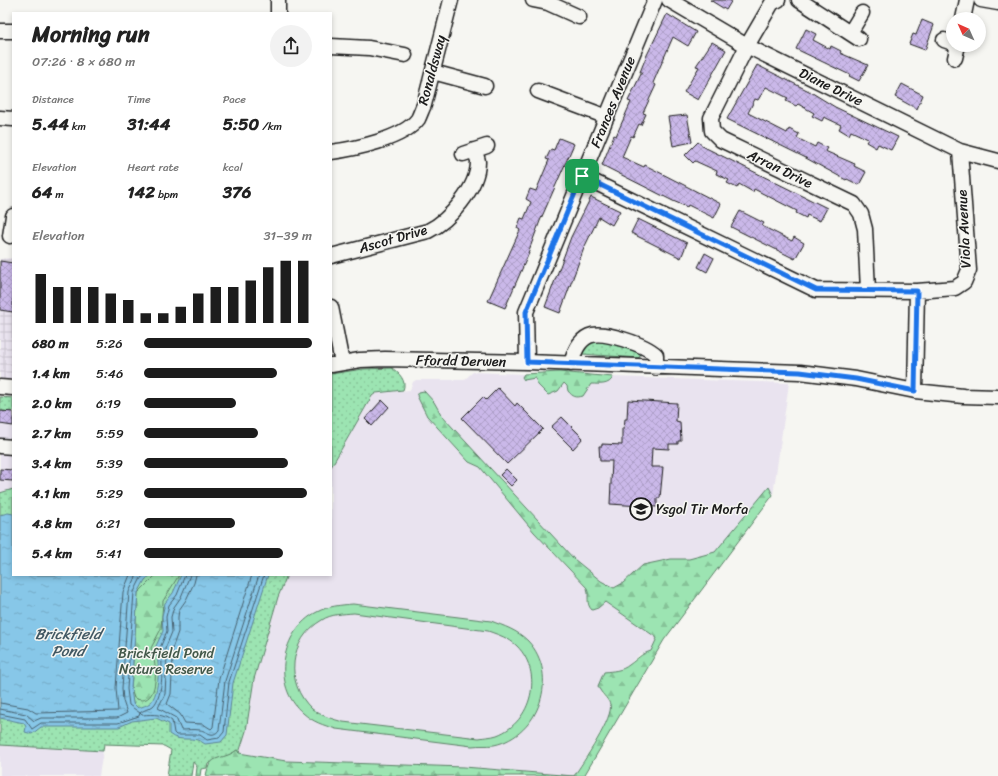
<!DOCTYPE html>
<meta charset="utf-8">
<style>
:root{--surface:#fff;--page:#f2f2f2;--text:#222;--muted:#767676;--accent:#1c1c1c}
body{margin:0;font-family:Sriracha,sans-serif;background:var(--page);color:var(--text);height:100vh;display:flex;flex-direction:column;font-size:15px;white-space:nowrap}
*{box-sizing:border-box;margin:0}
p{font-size:13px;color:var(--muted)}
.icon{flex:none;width:22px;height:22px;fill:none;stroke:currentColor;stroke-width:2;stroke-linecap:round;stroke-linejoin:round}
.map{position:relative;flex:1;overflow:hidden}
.side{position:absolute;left:12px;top:12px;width:320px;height:564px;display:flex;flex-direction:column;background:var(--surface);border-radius:0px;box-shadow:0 2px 6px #0003}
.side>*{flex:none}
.needle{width:26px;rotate:315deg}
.controls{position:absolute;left:946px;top:12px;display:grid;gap:8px}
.controls a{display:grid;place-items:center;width:40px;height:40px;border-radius:50%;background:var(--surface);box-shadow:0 2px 6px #0003;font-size:20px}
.pin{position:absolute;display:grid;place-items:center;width:34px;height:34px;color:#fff;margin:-17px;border-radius:8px;box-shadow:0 2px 6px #0006}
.round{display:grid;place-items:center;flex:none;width:42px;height:42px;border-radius:21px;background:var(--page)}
.headline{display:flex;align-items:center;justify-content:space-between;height:68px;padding:0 20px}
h1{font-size:22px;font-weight:800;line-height:30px}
.stats{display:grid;grid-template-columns:repeat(3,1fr);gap:6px;height:68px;padding:4px 20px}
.stats div{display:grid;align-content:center}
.stats b{font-size:17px;font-weight:800}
.stats small{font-size:11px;font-weight:400}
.stats p{font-size:11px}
.chart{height:112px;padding:8px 20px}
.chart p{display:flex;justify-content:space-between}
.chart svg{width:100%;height:72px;margin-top:4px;stroke:var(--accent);stroke-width:6}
ul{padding:0 20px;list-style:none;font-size:13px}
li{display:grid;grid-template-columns:64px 48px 1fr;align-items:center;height:30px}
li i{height:10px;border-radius:5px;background:var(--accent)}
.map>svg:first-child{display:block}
.built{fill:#e9e3ef}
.industrial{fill:url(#industrial-grid)}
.grass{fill:url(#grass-dots);stroke:#5c8067}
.forest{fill:url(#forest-firs);stroke:#5c8067}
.green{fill:#9ce4b2;stroke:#5c8067;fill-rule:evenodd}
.water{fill:url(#water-ripples);stroke:#5c8396}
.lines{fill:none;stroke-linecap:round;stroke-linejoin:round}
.shore{stroke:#47606e;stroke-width:1}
.building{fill:url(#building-cross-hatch);stroke:#1c1c1c}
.minor-casing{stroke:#1c1c1c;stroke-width:17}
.minor{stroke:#f6f6f2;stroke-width:14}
.route-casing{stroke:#fff;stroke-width:8}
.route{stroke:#1a73e8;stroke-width:5}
.labels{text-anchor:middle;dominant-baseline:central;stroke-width:3;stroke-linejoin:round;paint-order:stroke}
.street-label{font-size:14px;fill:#1c1c1c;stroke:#f6f6f2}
.poi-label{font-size:14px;fill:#1c1c1c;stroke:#f6f6f2;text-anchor:start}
.park-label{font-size:14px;fill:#425849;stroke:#f6f6f2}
.water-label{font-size:15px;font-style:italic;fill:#415863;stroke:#f6f6f2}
</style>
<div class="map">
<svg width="998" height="776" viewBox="0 0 998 776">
<defs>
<pattern id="industrial-grid" width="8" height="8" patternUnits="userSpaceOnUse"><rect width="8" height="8" fill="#e9e3ef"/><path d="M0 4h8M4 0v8" fill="none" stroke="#c7c2cc"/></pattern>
<pattern id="grass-dots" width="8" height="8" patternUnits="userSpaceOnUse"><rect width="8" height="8" fill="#9ce4b2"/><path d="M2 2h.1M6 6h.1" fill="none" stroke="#86c398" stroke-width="1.8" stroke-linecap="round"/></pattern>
<pattern id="forest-firs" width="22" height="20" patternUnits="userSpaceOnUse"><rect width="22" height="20" fill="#9ce4b2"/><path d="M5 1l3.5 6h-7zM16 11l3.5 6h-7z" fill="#86c398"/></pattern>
<pattern id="water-ripples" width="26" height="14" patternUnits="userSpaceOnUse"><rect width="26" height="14" fill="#87c7e8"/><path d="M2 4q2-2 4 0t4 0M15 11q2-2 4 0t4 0" fill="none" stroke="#74aac6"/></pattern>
<pattern id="building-cross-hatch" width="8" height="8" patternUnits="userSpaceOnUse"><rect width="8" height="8" fill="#cab8e9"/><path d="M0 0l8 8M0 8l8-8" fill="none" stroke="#ad9ec7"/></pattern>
</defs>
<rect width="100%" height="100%" fill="#f6f6f2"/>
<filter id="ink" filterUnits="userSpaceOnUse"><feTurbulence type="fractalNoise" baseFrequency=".025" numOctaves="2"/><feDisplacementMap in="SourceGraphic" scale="8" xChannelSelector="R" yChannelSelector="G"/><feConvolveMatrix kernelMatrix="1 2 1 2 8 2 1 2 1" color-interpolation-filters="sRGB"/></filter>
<g filter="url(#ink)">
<path class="built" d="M473 372 524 374 559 372 613 377 789 383 773 495 706 581 604 598 442 418 423 411 469 462 480 467 551 551 587 588 589 595 587 600 588 606 605 601 657 638 651 652 640 654 628 666 616 671 601 694 610 703 611 708 608 720 574 776 464 767 286 761 239 753 246 731 254 679 278 597 287 575H331V467L372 396 376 393 410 390 413 382 416 380H464Z
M0 397 13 398V489L0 493Z
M0 745 103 751 99 776H0Z"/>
<path class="industrial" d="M13 258V380L0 379V259Z"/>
<path class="grass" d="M598 339 642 350 639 358 582 354 583 347Z
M392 368C399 373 407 381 403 390L376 393 372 396 331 467V374L363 369Z
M0 397 13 398V412L0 411Z
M13 489V575H287L278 597 254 679 246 731 239 753 237 750C228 757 218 758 208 764L207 768 201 769 200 776H196L197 767 193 762 191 776H167L171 750 164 746 104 744 103 751 0 745V493Z"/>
<path class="forest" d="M559 372 613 377C609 386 600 384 591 384L583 396C576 398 573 397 568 391L567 386 564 383 558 391 548 395 538 385 535 378 524 380 522 377 524 374Z
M424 391 434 402 442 416 574 559 601 581 614 588 623 583 643 565 671 559H689L715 552 769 487 773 495 664 640 584 776H206C210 752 221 762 237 750L239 753 286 761 464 767 574 776C582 764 615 716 610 704 607 697 601 694 598 686L604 672C612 671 622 671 629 665 639 658 639 655 651 651L657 638 605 602 598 608 592 610C585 603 590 597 587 588L534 532 480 467 469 462 427 416 417 396 419 392Z
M156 575H179L163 601 161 629 151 648C157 662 161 710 134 698L131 689 138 593Z"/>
<path class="green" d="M353 604 491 621C504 626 517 630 528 641 560 675 539 736 494 745 487 746 479 745 472 746L336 729C323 725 313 722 303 713 271 686 281 630 317 612 328 606 341 605 353 604ZM354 613 488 631C499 635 509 638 517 646 544 673 532 722 497 735 491 737 484 737 479 738L343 722C333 719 321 716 312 709 284 683 289 639 322 620 331 614 343 614 354 613Z"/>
<path class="water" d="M8 513 13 514V575H151L145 580 138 593 131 689 133 703 138 708C142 707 147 705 150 703 160 694 160 660 155 648L163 631 162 616 165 603 173 593 181 575H268L233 683 227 735 221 742 205 744C193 734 181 744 169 734V724L156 718 132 721 119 727H41L32 734 25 732 26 727 24 723 0 718V515Z"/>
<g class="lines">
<path class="shore" d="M145 575 141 578 134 592 127 689 129 705 140 713C143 710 149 709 153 706 164 696 163 661 160 648L167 631 166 617 169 605 177 595 185 575
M190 575 181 597 174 607 171 617 172 632 165 649 167 657 165 694 158 708 176 718 181 730C187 730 193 729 200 730 208 731 212 739 219 730L225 681 259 575
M196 575 194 583 186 600 179 610 178 617V632L172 649 173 657 171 694 167 704 180 714 185 723 203 724 211 729 213 727 219 679 252 575
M0 703 28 708 36 713 118 711 116 688 123 592 130 575
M0 709 26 714 34 721 41 718H117L127 713 123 701 122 688 129 592 137 575
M0 714 25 719 32 729 41 723H118L139 716 140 713 142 715C154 714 163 714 172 721L174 733 176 735H200L207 740 219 738 224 732 229 682 264 575"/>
</g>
<path class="building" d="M710 0H732L726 10Z
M667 14 696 32 688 46 673 37 653 83 656 85 643 113 646 114 641 125 639 124 633 137 631 136 622 157 644 167 645 165 721 204 714 218 688 205 687 207 673 201 602 165 614 135 616 136 631 102 628 101 642 72H640L646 57Z
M922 20 934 25 925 50 909 44 913 34 916 35Z
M806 29 816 34 813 40 830 49 831 46 841 51 840 53 868 65 859 81 849 76 850 75 796 49Z
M712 42 726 50 698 100 684 92 699 67 696 66Z
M757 65 809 91 835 107 898 137 891 150 878 144 876 148 866 142 868 139 851 131 849 135 839 129 841 125 824 117 822 121 812 116 814 113 798 104 796 106 786 101 788 98 766 87 758 100 755 99 748 113 787 133 789 129 799 134 797 138 815 147 817 143 827 148 825 151 855 164 854 166 866 172 859 185 847 179 846 180 804 157 727 119Z
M902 84 923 95 917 109 895 97Z
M687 115 692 142 673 146 668 117Z
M559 138 574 144 540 221 528 253H529L505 308 488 301 520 230 517 228 521 218 524 219 531 202 526 199 530 189 536 191 549 160 546 159 551 149 554 150Z
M698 142 704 147 827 208 820 221 807 215 806 218 796 213 797 211 754 189 753 192 739 184 737 188 727 183 729 180 716 174 717 171 695 161 693 163 685 155Z
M591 197 620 211 612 225 599 217 584 248 560 313 545 307 571 237Z
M740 211 764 223 762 226 792 241 794 237 804 243 795 259 731 227Z
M638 219 687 243 681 258 631 233Z
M705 253 714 258 707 272 698 267Z
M0 261 13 263V312L0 310Z
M498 388 515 406 517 403 543 429 507 464 462 418 483 397 486 400Z
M382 400 389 407 372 426 365 419Z
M628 400 677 403 676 421 680 422 681 441H678V444H669V449L652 448 651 467H663L660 498H657V507L610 504 612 461H600L599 446H602V444L622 445V428H624L625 419H627Z
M0 411 13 412V426L0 424Z
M562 417 583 438 573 449 551 427Z
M0 469 13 470V481L0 480Z
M506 469 517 480 511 486 500 475Z"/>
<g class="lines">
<g class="minor-casing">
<path id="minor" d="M533 0 548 3 579 17
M669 0 747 46 960 151 998 161
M778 0 772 3 747 46 711 118 712 131 721 140 854 204 861 214 865 229 868 290
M799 0 859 39
M981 0 998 3
M278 13V0
M963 19 967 0
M0 31H13
M850 33 862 13
M944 40 953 43
M331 46 369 48 405 55
M955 58 958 45
M433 72 485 86
M538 91 607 117
M0 118 13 119
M331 152C354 149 403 139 418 119 420 115 422 109 424 105L451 0
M463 154 487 146
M582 176 816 290 917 291 955 288 964 282 969 270 960 151
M10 236 13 216
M331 256 428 231C449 221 478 188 478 162 478 158 475 154 474 150
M331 307 342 363
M527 362 526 312 655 0
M571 364C574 353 578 341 589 336 603 330 646 345 656 355V368
M331 365 360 360 385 359 527 362 800 372 856 379 915 391 963 396 998 397
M0 387 13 388
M915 391 917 291
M0 446 13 447"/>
</g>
<use href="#minor" class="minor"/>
</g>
</g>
<g class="lines" filter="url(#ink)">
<g class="route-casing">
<path id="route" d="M582 176 816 290 917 291 915 391 856 379 800 372 527 362 526 312Z"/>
</g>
<use href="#route" class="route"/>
</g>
<defs>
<g id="school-ring" transform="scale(1.15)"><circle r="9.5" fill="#f6f6f2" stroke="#1c1c1c" stroke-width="1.5"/><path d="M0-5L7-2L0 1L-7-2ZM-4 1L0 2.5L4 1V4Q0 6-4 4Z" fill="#1c1c1c"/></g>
</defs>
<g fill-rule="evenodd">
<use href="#school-ring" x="641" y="509"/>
</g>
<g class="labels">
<g class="street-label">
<text transform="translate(432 70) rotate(-75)">Ronaldsway</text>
<text transform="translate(831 87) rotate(26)">Diane Drive</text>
<text transform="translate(613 102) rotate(-68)">Frances Avenue</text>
<text transform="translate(780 169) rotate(26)">Arran Drive</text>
<text transform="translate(964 229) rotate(-93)">Viola Avenue</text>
<text transform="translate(393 239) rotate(-16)">Ascot Drive</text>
<text transform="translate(461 361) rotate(1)">Ffordd Derwen</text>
</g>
<g class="poi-label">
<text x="656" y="509">Ysgol Tir Morfa</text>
</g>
<g class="park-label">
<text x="166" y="653">Brickfield Pond<tspan x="166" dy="16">Nature Reserve</tspan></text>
</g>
<g class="water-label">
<text x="68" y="634">Brickfield<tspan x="68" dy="17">Pond</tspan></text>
</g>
</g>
</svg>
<div class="controls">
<a><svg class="needle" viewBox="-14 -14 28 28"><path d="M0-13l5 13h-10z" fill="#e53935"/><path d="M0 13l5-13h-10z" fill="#767676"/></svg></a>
</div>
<div class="pin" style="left:582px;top:176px;background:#1e9e55"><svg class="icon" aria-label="arrive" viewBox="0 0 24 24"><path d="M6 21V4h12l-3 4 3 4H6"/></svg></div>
<section class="side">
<div class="headline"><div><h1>Morning run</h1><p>07:26 · 8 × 680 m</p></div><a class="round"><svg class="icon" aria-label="share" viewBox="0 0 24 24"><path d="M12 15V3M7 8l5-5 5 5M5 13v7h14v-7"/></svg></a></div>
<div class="stats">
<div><p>Distance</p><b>5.44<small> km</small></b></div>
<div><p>Time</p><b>31:44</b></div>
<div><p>Pace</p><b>5:50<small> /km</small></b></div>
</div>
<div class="stats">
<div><p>Elevation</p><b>64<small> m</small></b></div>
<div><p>Heart rate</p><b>142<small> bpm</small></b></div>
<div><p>kcal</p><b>376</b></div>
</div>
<div class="chart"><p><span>Elevation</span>31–39 m</p>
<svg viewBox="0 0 160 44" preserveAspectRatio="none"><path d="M5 44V14M15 44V22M25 44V22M35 44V22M45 44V26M55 44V30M65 44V38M75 44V38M85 44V34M95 44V26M105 44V22M115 44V22M125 44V18M135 44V10M145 44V6M155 44V6"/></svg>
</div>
<ul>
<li><b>680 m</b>5:26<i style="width:100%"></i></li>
<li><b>1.4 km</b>5:46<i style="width:79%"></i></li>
<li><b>2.0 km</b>6:19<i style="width:55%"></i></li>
<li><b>2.7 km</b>5:59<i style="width:68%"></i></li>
<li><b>3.4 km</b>5:39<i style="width:86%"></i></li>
<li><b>4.1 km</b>5:29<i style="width:97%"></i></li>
<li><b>4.8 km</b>6:21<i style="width:54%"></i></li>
<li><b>5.4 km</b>5:41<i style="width:83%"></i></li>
</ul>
</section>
</div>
